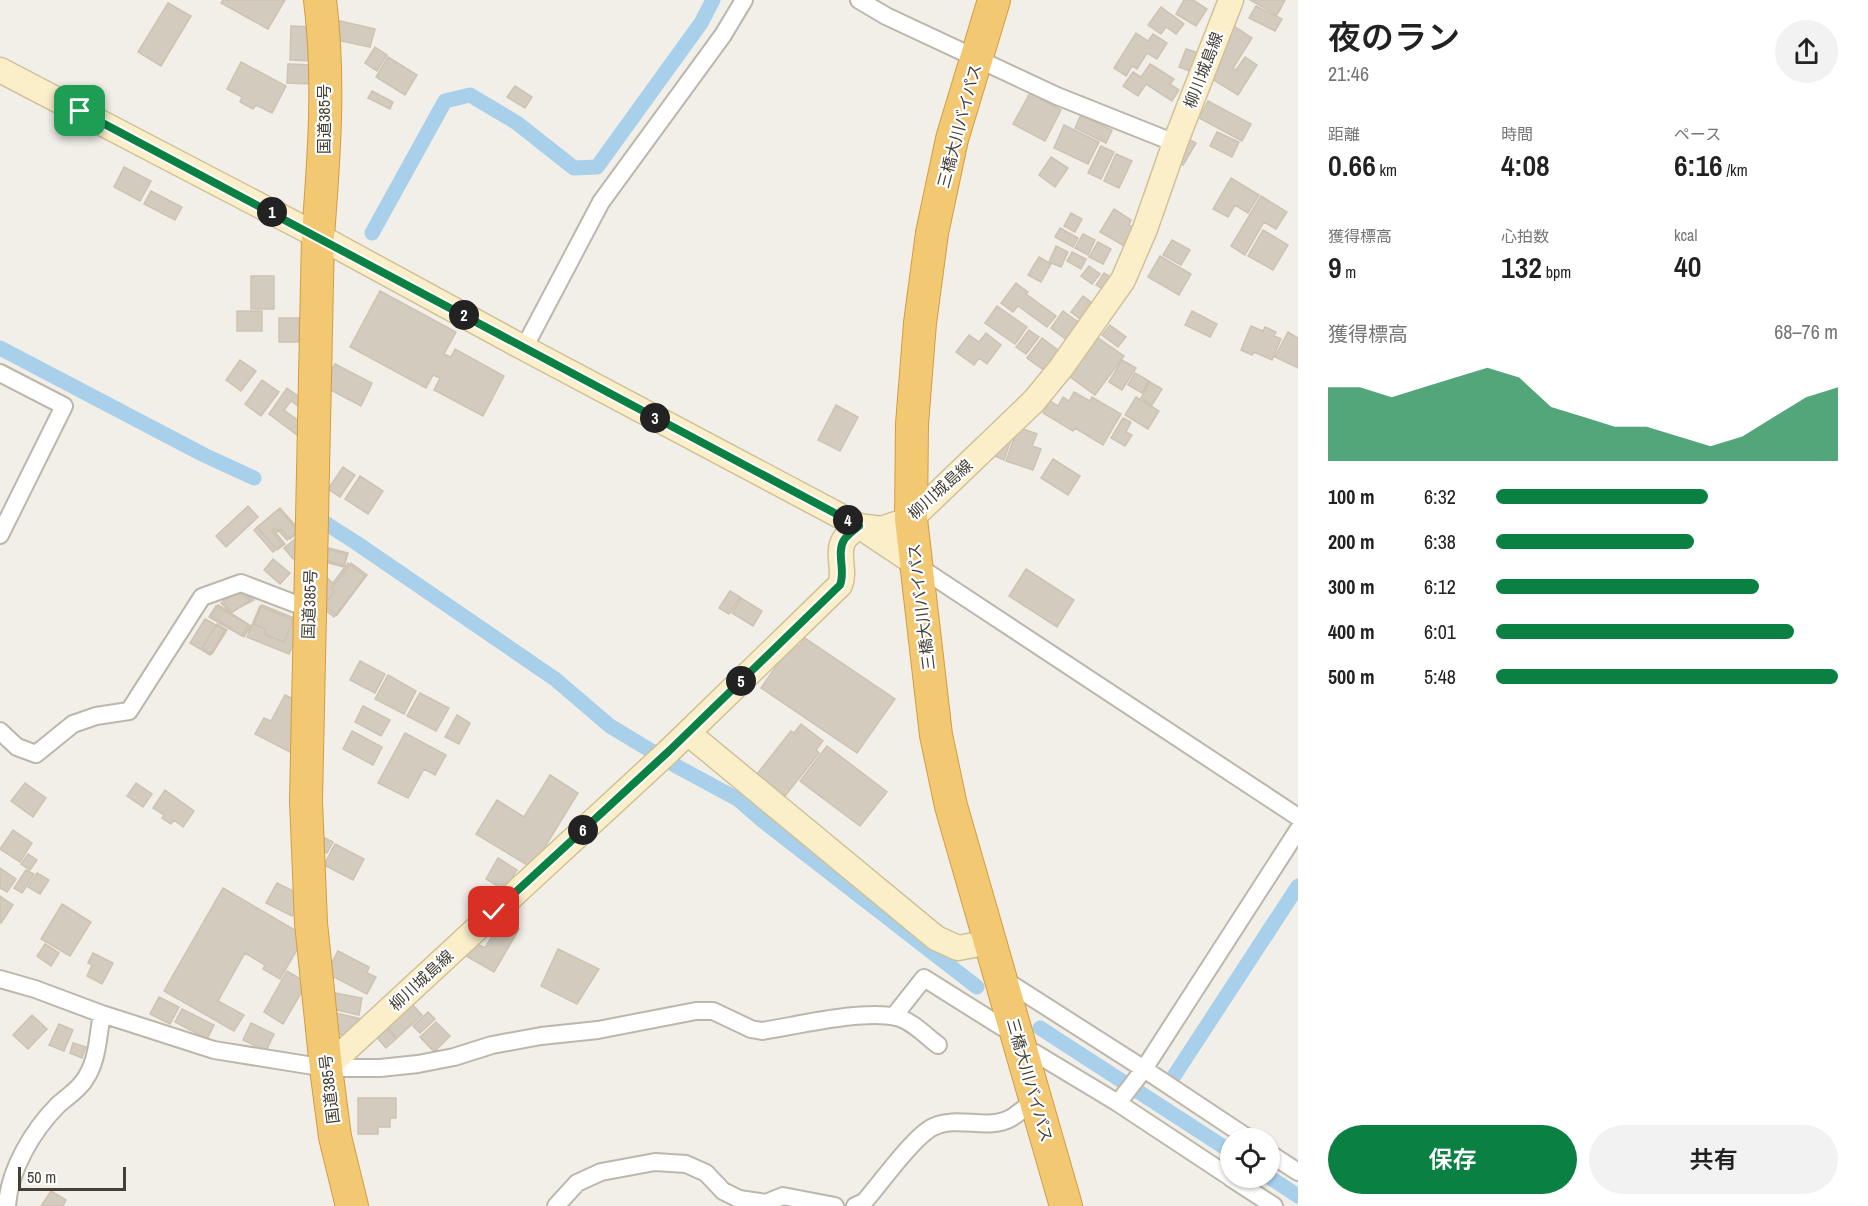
<!DOCTYPE html>
<html lang="ja">
<meta charset="utf-8">
<style>
:root{--surface:#fff;--page:#f2f2f2;--text:#222;--muted:#767676;--accent:#0b8043}
body{margin:0;font-family:"Archivo Narrow","Noto Sans JP",sans-serif;background:var(--page);color:var(--text);height:100vh;display:flex;flex-direction:column;font-size:22px;white-space:nowrap}
*{box-sizing:border-box;margin:0}
p{font-size:20px;color:var(--muted)}
.icon{flex:none;width:33px;height:33px;fill:none;stroke:currentColor;stroke-width:2;stroke-linecap:round;stroke-linejoin:round}
.map{position:relative;flex:1;overflow:hidden}
.details{display:flex;flex-direction:column;background:var(--surface);width:570px}
.details>*{flex:none}
.controls{position:absolute;left:1220px;top:1128px;display:grid;gap:12px}
.controls a{display:grid;place-items:center;width:60px;height:60px;border-radius:50%;background:var(--surface);box-shadow:0 2px 4px #0004;font-size:30px}
.scale{position:absolute;left:18px;bottom:15px;width:108px;box-sizing:border-box;padding-left:6px;border:3px solid #454037;border-top:0;font-size:16px;line-height:21px;white-space:nowrap;color:#454037;-webkit-text-stroke:4px #fff;paint-order:stroke}
.pin{position:absolute;display:grid;place-items:center;width:51px;height:51px;color:#fff;margin:-26px;border-radius:12px;box-shadow:0 3px 9px #0006}
.km{position:absolute;width:30px;height:30px;margin:-15px;border-radius:50%;background:#222;color:#fff;font-size:16px;line-height:30px;text-align:center}
.round{display:grid;place-items:center;flex:none;width:63px;height:63px;border-radius:32px;background:var(--page)}
.head{display:flex;align-items:center;justify-content:space-between;height:102px;padding:0 30px}
h1{font-size:33px;font-weight:600;line-height:45px}
.stats{display:grid;grid-template-columns:repeat(3,1fr);gap:9px;height:102px;padding:6px 30px}
.stats div{display:grid;align-content:center}
.stats b{font-size:30px;font-weight:600}
.stats small{font-size:16px;font-weight:400}
.stats p{font-size:16px}
.chart{height:168px;padding:12px 30px}
.chart p{display:flex;justify-content:space-between}
.chart svg{width:100%;height:108px;margin-top:6px;fill:var(--accent);opacity:.7}
.action{display:flex;gap:12px;margin-top:auto;padding:12px 30px}
.action a{flex:1;height:69px;border-radius:36px;background:var(--accent);color:#fff;font-size:24px;font-weight:600;line-height:69px;text-align:center}
.action a+a{background:var(--page);color:var(--text)}
ul{padding:0 30px;list-style:none;font-size:20px}
li{display:grid;grid-template-columns:96px 72px 1fr;align-items:center;height:45px}
li i{height:15px;border-radius:8px;background:var(--accent)}
main{display:flex;flex:1;min-height:0}
.map>svg:first-child{display:block}
.lines{fill:none;stroke-linecap:round;stroke-linejoin:round}
.canal{stroke:#a8d0eb;stroke-width:15}
.building{fill:#d3cbbe;stroke:#cec3b2;stroke-width:1.5}
.street-casing{stroke:#bdb7ab;stroke-width:20}
.secondary-casing{stroke:#cfc19a;stroke-width:27}
.highway-casing{stroke:#d29d42;stroke-width:34}
.street{stroke:#fff;stroke-width:16}
.secondary{stroke:#fbefca;stroke-width:24}
.highway{stroke:#f3c872;stroke-width:32}
.route-casing{stroke:#fff;stroke-width:12}
.route{stroke:#0b8043;stroke-width:8}
.labels{text-anchor:middle;dominant-baseline:central;stroke-width:4.5;stroke-linejoin:round;paint-order:stroke}
.street-label{font-size:16px;fill:#454037;stroke:#fff}
</style>
<main>
<div class="map">
<svg width="1298" height="1206" viewBox="0 0 1298 1206">
<rect width="100%" height="100%" fill="#f2efe8"/>
<g class="lines">
<path class="canal" d="M372 233 445 101 470 95 517 123 574 168 597 167 701 23 713 0
M0 348 204 455 254 478
M319 519 355 542 555 679 610 726 678 767 739 800 763 821 977 987
M1040 1028 1230 1151
M1174 1076 1298 886
M1269 1177 1298 1196"/>
</g>
<path class="building" d="M223 0H285L268 29 221 3Z
M1184 0H1193L1207 9 1196 26 1176 14Z
M1250 0H1285L1277 15Z
M168 3 191 16 161 66 138 52Z
M1256 6 1282 19 1275 31 1249 18Z
M1161 7 1184 24 1176 34 1166 27 1161 34 1148 25Z
M336 20 375 29 370 47 332 39Z
M291 26 314 27 313 61 290 60Z
M1234 26 1252 38 1233 68 1236 70 1245 57 1257 65 1238 95 1209 77 1211 64Z
M1136 33 1148 41 1153 34 1167 43 1157 59 1147 53 1137 69 1132 66 1126 76 1114 68Z
M375 47 387 55 377 71 365 63Z
M1186 49 1202 54 1195 73 1179 67Z
M388 57 417 75 405 95 376 77Z
M241 62 286 86 272 113 256 105 253 109 240 102 242 97 227 89Z
M288 64 313 65 312 84 287 83Z
M1150 64 1174 79 1170 84 1179 90 1172 101 1146 84 1138 96 1123 86 1133 72 1141 77Z
M515 86 532 97 525 108 507 97Z
M372 91 393 102 390 109 368 98Z
M1030 93 1061 110 1045 141 1013 124Z
M1208 101 1251 124 1242 141 1199 118Z
M1081 115 1112 130 1106 143 1075 128Z
M1064 125 1099 142 1088 164 1054 148Z
M1217 132 1239 142 1232 157 1210 146Z
M1184 137 1196 143 1183 165 1175 162Z
M1101 146 1114 152 1101 179 1088 173Z
M1116 154 1132 161 1119 188 1104 181Z
M1051 157 1068 168 1055 187 1039 175Z
M124 167 151 181 140 201 114 187Z
M1231 178 1259 195 1248 213 1235 205 1228 217 1213 209Z
M151 191 182 207 175 220 144 204Z
M1261 196 1287 212 1276 229 1264 222 1245 255 1231 246Z
M1114 209 1131 220 1129 225 1136 229 1126 247 1100 232Z
M1071 213 1082 219 1075 232 1064 226Z
M1060 228 1078 238 1073 247 1055 237Z
M1263 230 1288 245 1273 270 1248 256Z
M1083 234 1095 240 1088 255 1075 248Z
M1172 240 1190 250 1181 265 1163 255Z
M1098 242 1111 249 1103 264 1089 257Z
M1056 246 1068 252 1061 267 1049 262Z
M1072 252 1086 259 1081 269 1067 261Z
M1160 256 1191 274 1179 295 1148 277Z
M1039 257 1051 264 1041 282 1028 275Z
M1089 266 1100 274 1092 284 1081 276Z
M1104 273 1114 279 1106 291 1096 285Z
M251 276H274V309H251Z
M1016 283 1028 292 1026 294 1056 316 1047 327 1018 306 1013 312 1001 303Z
M380 291 456 332 444 354 451 357 455 349 504 376 483 416 434 390 440 378 433 375 426 388 350 347Z
M1083 296 1095 305 1083 321 1071 312Z
M997 306 1027 327 1015 344 985 323Z
M237 311H262V331H237Z
M1063 311 1081 324 1068 341 1051 328Z
M1192 311 1217 324 1210 337 1185 325Z
M279 318H299V342H279Z
M1110 325 1126 337 1118 347 1102 335Z
M1251 326 1263 331 1265 327 1276 332 1274 336 1281 339 1272 360 1254 352 1252 355 1241 350Z
M1029 330 1039 337 1026 354 1016 347Z
M1288 332 1298 338V368L1275 357Z
M986 333 1001 345 987 364 979 358 974 365 956 352 969 335 979 342Z
M1094 335 1124 356 1095 395 1066 374Z
M1042 338 1062 353 1048 373 1027 358Z
M240 360 256 371 241 391 226 380Z
M1122 360 1136 368 1122 390 1109 382Z
M335 364 372 383 361 406 323 386Z
M1135 373 1149 381 1142 393 1128 385Z
M262 380 279 392 261 416 245 404Z
M1150 382 1162 389 1152 405 1141 398Z
M287 388 310 405 305 411 291 401 284 410 304 425 297 435 269 414Z
M1074 392 1090 401 1092 397 1121 414 1103 445 1075 428 1073 431 1043 413 1050 401 1058 406 1063 397 1069 401Z
M1136 397 1159 411 1148 429 1125 415Z
M836 405 858 417 840 451 818 440Z
M1123 418 1131 422 1126 432 1132 435 1125 446 1111 438Z
M1018 427 1037 434 1032 446 1041 449 1033 470 1006 461Z
M1002 437 1011 440 1004 460 995 456Z
M1053 459 1080 476 1068 495 1041 478Z
M343 467 355 475 340 497 328 489Z
M360 476 383 491 368 514 345 499Z
M248 506 258 517 226 547 216 536Z
M280 508 300 531 290 539 281 529 276 533 285 544 277 550 257 527Z
M279 509 298 531 287 540 276 528 272 531 282 544 273 552 254 530Z
M295 539 304 550 293 559 284 548Z
M329 548 348 553 344 567 325 562Z
M325 549 347 554 344 565 322 560Z
M273 559 290 573 280 584 264 570Z
M348 563 365 576 334 617 317 604 323 574 333 583Z
M351 563 367 575 337 615 324 605 335 591 331 589Z
M1026 569 1074 600 1057 627 1009 596Z
M241 591 254 600 231 612 223 600Z
M730 591 740 597 729 614 719 608Z
M237 592 251 600 231 613 221 603Z
M741 598 762 611 753 626 732 613Z
M218 605 251 626 244 637 211 616Z
M262 605 294 618 284 642 264 634 266 629 254 624Z
M216 606 249 625 242 636 209 617Z
M260 606 302 624 289 654 247 637Z
M205 619 225 630 210 655 190 643Z
M217 624 227 630 212 654 202 648Z
M805 638 895 699 857 753 761 688 793 642 799 646Z
M360 661 385 674 375 693 350 680Z
M388 675 416 691 404 714 375 699Z
M420 693 449 708 436 731 407 716Z
M285 695 301 703 302 730 290 752 255 734 264 718 271 721Z
M363 706 390 720 381 736 355 722Z
M457 715 470 723 459 744 445 737Z
M801 724 823 741 816 750 819 753 785 796 757 774 791 731 794 733Z
M352 731 382 747 373 765 343 749Z
M405 733 446 755 435 775 424 769 408 798 378 783Z
M827 746 887 792 860 826 800 781Z
M550 775 578 793 532 868 476 834 497 800 524 817Z
M25 783 46 798 33 817 11 801Z
M136 783 152 794 143 807 127 796Z
M165 790 194 811 183 827 174 820 171 824 162 818 164 815 153 808Z
M13 830 32 843 20 862 0 849Z
M319 835 333 842 327 853 313 845Z
M335 844 364 859 353 880 324 865Z
M28 854 37 860 30 870 21 864Z
M498 858 517 870 504 890 486 879Z
M0 868 16 879 7 892 0 888Z
M26 870 34 874 22 893 14 888Z
M37 873 49 880 40 894 28 887Z
M277 883 303 896 292 916 266 903Z
M223 888 305 936 280 979 263 969 265 965 245 953 218 1001 244 1015 234 1031 164 991Z
M0 896 13 905 1 923 0 922Z
M62 904 91 922 70 956 41 939Z
M496 920 504 925 506 922 519 929 494 972 466 956 474 942 485 948 493 935 488 932Z
M45 944 59 953 51 966 37 956Z
M558 949 599 969 577 1004 541 986Z
M338 951 369 967 367 973 376 977 367 994 326 973Z
M93 953 113 963 102 984 87 976 92 965 88 963Z
M287 971 307 983 283 1024 264 1012Z
M335 993 362 998 359 1015 332 1009Z
M159 997 179 1007 170 1024 150 1014Z
M410 1002 422 1015 397 1038 385 1025Z
M182 1009 214 1025 207 1039 175 1022Z
M331 1012 362 1019 353 1037 327 1032Z
M428 1012 435 1019 420 1033 413 1026Z
M32 1015 47 1029 28 1049 13 1035Z
M436 1022 450 1036 434 1052 420 1037Z
M251 1023 274 1034 266 1051 243 1040Z
M59 1024 73 1030 64 1051 49 1045Z
M385 1027 396 1039 386 1048 375 1035Z
M73 1043 86 1047 82 1058 70 1053Z
M358 1098H396V1118H390V1127H378V1134H358Z
M51 1191 66 1200 63 1206H41Z"/>
<g class="lines">
<g class="street-casing">
<path id="street" d="M859 0 886 16 1057 96 1175 143
M524 348 601 202 723 35 744 0
M0 373 64 406 0 535
M916 565 1298 817
M0 731 17 747 36 754 73 724 96 716 129 711 202 597 241 583 309 609
M0 979 35 989 102 1014 214 1050 326 1068H380L418 1064 454 1057 492 1045 541 1036 598 1030 696 1011H713L751 1029 762 1031C795 1026 864 1009 896 1017 911 1020 926 1036 938 1045
M1014 986 1144 1069 1248 1138
M894 1016 924 978 1002 1027
M1035 1053 1118 1103 1144 1069 1298 830
M1118 1103 1230 1177
M1269 1153 1298 1172
M1231 1178 1274 1206
M7 1206C9 1170 33 1130 58 1105 68 1096 81 1088 87 1076 98 1058 98 1034 102 1014
M556 1206 577 1183 601 1172 655 1162 686 1164 706 1173 723 1191 739 1199 766 1203 783 1196 835 1206
M855 1206 864 1202C880 1184 914 1136 933 1127 957 1115 988 1131 1011 1118 1016 1115 1021 1111 1026 1107"/>
</g>
<g class="secondary-casing">
<path id="secondary" d="M0 70 318 236 524 348 859 526 916 564
M688 733 936 938 958 948 991 942
M326 1068 669 751 840 585C846 571 836 553 844 540 847 535 854 530 859 526L881 529 911 519 1034 401 1061 368 1123 280 1145 229 1175 143 1231 0"/>
</g>
<g class="highway-casing">
<path id="highway" d="M320 0C330 78 324 158 318 236L306 801 311 923 326 1068 335 1137 352 1206
M994 0 952 139 932 233 920 323 912 424 911 519 936 735 951 806 1066 1206"/>
</g>
<use href="#street" class="street"/>
<use href="#secondary" class="secondary"/>
<use href="#highway" class="highway"/>
</g>
<g class="lines">
<g class="route-casing">
<path id="route" d="M80 111C340 248 599 388 859 526 854 530 847 535 844 540 836 553 846 571 840 585L669 751 494 912"/>
</g>
<use href="#route" class="route"/>
</g>
<g class="labels">
<g class="street-label">
<text transform="translate(1203 70) rotate(-69)">柳川城島線</text>
<text transform="translate(324 119) rotate(-90)">国道385号</text>
<text transform="translate(959 126) rotate(-75)">三橋大川バイパス</text>
<text transform="translate(940 489) rotate(-42)">柳川城島線</text>
<text transform="translate(309 604) rotate(-88)">国道385号</text>
<text transform="translate(921 607) rotate(-97)">三橋大川バイパス</text>
<text transform="translate(421 980) rotate(-43)">柳川城島線</text>
<text transform="translate(1030 1080) rotate(74)">三橋大川バイパス</text>
<text transform="translate(329 1089) rotate(-97)">国道385号</text>
</g>
</g>
</svg>
<div class="controls">
<a><svg class="icon" aria-label="locate" viewBox="0 0 24 24"><circle cx="12" cy="12" r="6"/><path d="M12 2v4M12 18v4M2 12h4M18 12h4"/></svg></a>
</div>
<div class="scale">50 m</div>
<div class="pin" style="left:80px;top:111px;background:#1e9e55"><svg class="icon" aria-label="arrive" viewBox="0 0 24 24"><path d="M6 21V4h12l-3 4 3 4H6"/></svg></div>
<div class="pin" style="left:494px;top:912px;background:#d93025"><svg class="icon" aria-label="check" viewBox="0 0 24 24"><path d="M5 12l5 5 9-10"/></svg></div>
<b class="km" style="left:272px;top:212px">1</b>
<b class="km" style="left:464px;top:315px">2</b>
<b class="km" style="left:655px;top:418px">3</b>
<b class="km" style="left:848px;top:520px">4</b>
<b class="km" style="left:741px;top:681px">5</b>
<b class="km" style="left:583px;top:830px">6</b>
</div>
<section class="details">
<div class="head"><div><h1>夜のラン</h1><p>21:46</p></div><a class="round"><svg class="icon" aria-label="share" viewBox="0 0 24 24"><path d="M12 15V3M7 8l5-5 5 5M5 13v7h14v-7"/></svg></a></div>
<div class="stats">
<div><p>距離</p><b>0.66<small> km</small></b></div>
<div><p>時間</p><b>4:08</b></div>
<div><p>ペース</p><b>6:16<small> /km</small></b></div>
</div>
<div class="stats">
<div><p>獲得標高</p><b>9<small> m</small></b></div>
<div><p>心拍数</p><b>132<small> bpm</small></b></div>
<div><p>kcal</p><b>40</b></div>
</div>
<div class="chart"><p><span>獲得標高</span>68–76 m</p>
<svg viewBox="0 0 160 44" preserveAspectRatio="none"><path d="M0 44V14L10 14L20 18L30 14L40 10L50 6L60 10L70 22L80 26L90 30L100 30L110 34L120 38L130 34L140 26L150 18L160 14V44z"/></svg>
</div>
<ul>
<li><b>100 m</b>6:32<i style="width:62%"></i></li>
<li><b>200 m</b>6:38<i style="width:58%"></i></li>
<li><b>300 m</b>6:12<i style="width:77%"></i></li>
<li><b>400 m</b>6:01<i style="width:87%"></i></li>
<li><b>500 m</b>5:48<i style="width:100%"></i></li>
</ul>
<div class="action"><a>保存</a><a>共有</a></div>
</section>
</main>
